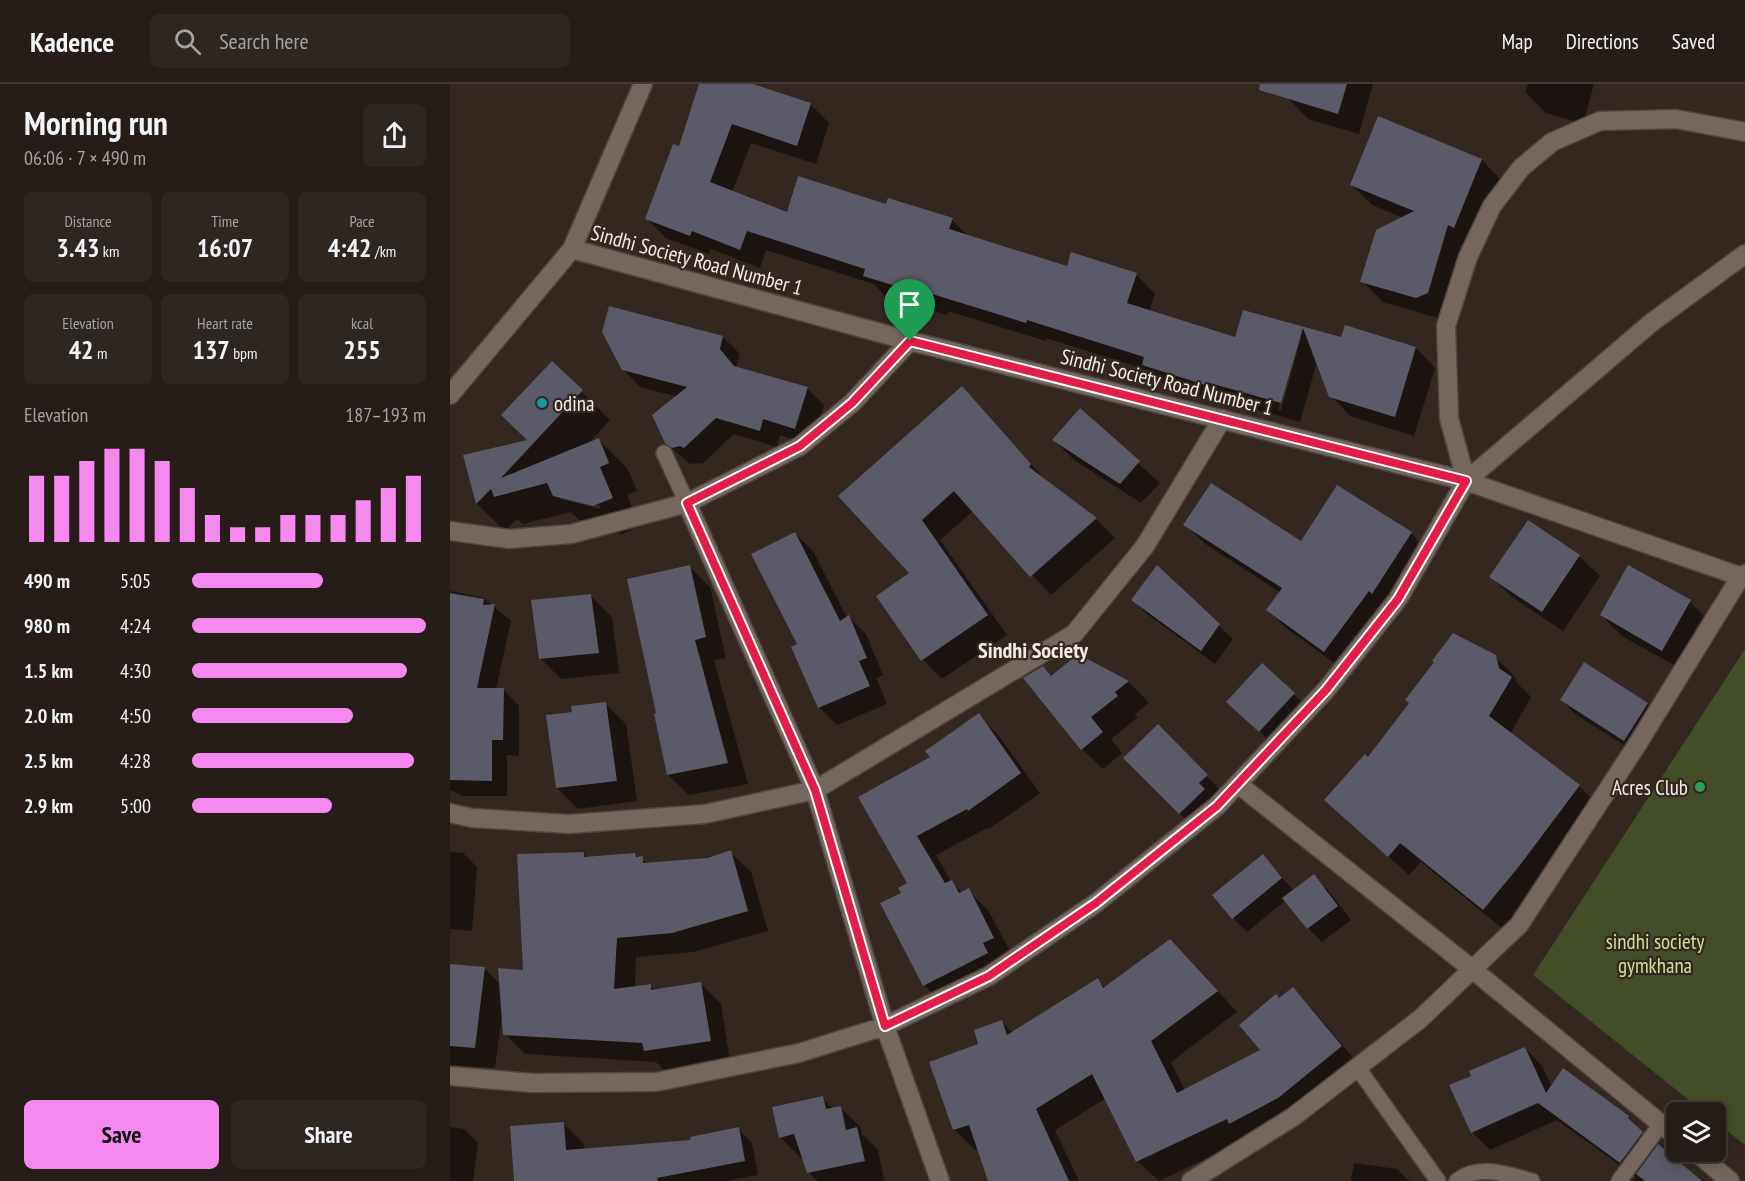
<!DOCTYPE html>
<meta charset="utf-8">
<style>
:root{--surface:#261d18;--page:#2e2621;--text:#f1f3f6;--muted:#a4a2a2;--line:#423b37;--accent:#f589ef}
body{margin:0;font-family:"PT Sans Narrow",sans-serif;background:var(--page);color:var(--text);height:100vh;display:flex;flex-direction:column;font-size:22px;white-space:nowrap}
*{box-sizing:border-box;margin:0}
p{font-size:20px;color:var(--muted)}
.icon{flex:none;width:33px;height:33px;fill:none;stroke:currentColor;stroke-width:2;stroke-linecap:round;stroke-linejoin:round}
.map{position:relative;flex:1;overflow:hidden}
.details{display:flex;flex-direction:column;background:var(--surface);width:450px}
.details>*{flex:none}
.fabs{position:absolute;left:1216px;top:1018px;display:grid;gap:12px}
.fabs a{display:grid;place-items:center;width:60px;height:60px;border-radius:9px;background:var(--surface);box-shadow:0 3px 15px #0003,0 0 0 2px var(--line);font-size:30px}
.pin{position:absolute;display:grid;place-items:center;width:51px;height:51px;color:#fff;margin:-62px -26px;border-radius:50% 50% 50% 0;rotate:-45deg;box-shadow:0 0 6px #0007}
.pin .icon{rotate:45deg}
.round{display:grid;place-items:center;flex:none;width:63px;height:63px;border-radius:9px;background:var(--page)}
.headline{display:flex;align-items:center;justify-content:space-between;height:102px;padding:0 24px}
h1{font-size:33px;font-weight:800;line-height:45px}
.figures{display:grid;grid-template-columns:repeat(3,1fr);gap:9px;height:102px;padding:6px 24px}
.figures div{display:grid;align-content:center;border-radius:9px;background:var(--page);text-align:center}
.figures b{font-size:26px;font-weight:800}
.figures small{font-size:16px;font-weight:400}
.figures p{font-size:16px}
.chart{height:168px;padding:12px 24px}
.chart p{display:flex;justify-content:space-between}
.chart svg{width:100%;height:108px;margin-top:6px;stroke:var(--accent);stroke-width:6}
.cta{display:flex;gap:12px;margin-top:auto;padding:12px 24px}
.cta a{flex:1;height:69px;border-radius:9px;background:var(--accent);color:#111;font-size:24px;font-weight:800;line-height:69px;text-align:center}
.cta a+a{background:var(--page);color:var(--text)}
ul{padding:0 24px;list-style:none;font-size:20px}
li{display:grid;grid-template-columns:96px 72px 1fr;align-items:center;height:45px}
li i{height:15px;border-radius:8px;background:var(--accent)}
header{display:flex;align-items:center;gap:36px;box-sizing:border-box;height:84px;padding:0 30px;background:var(--surface);border-bottom:2px solid var(--line)}
header strong{font-size:28px}
nav{display:flex;gap:33px;margin-inline-start:auto;font-size:21px}
.search{width:420px;height:54px;background:var(--page);display:flex;align-items:center;gap:15px;box-sizing:border-box;padding:0 21px;border-radius:9px;color:var(--muted);font-size:22px}
main{display:flex;flex:1;min-height:0}
.map>svg:first-child{display:block}
.green{fill:#434d27}
.shadow{fill:#0007;fill-rule:evenodd}
.building{fill:#5a5a68}
.lines{fill:none;stroke-linecap:round;stroke-linejoin:round}
.service-casing{stroke:#4f453e;stroke-width:18}
.minor-casing{stroke:#4f453e;stroke-width:21}
.service{stroke:#75675e;stroke-width:15}
.minor{stroke:#75675e;stroke-width:18}
.route-casing{stroke:#fff;stroke-width:12}
.route{stroke:#e11d48;stroke-width:8}
.culture-dot{fill:#0f9aa8;stroke:#332720;stroke-width:2}
.leisure-dot{fill:#2e9e5b;stroke:#332720;stroke-width:2}
.labels{text-anchor:middle;dominant-baseline:central;stroke-width:4.5;stroke-linejoin:round;paint-order:stroke}
.street-label{font-size:21px;fill:#f4ece7;stroke:#332720}
.poi-label{font-size:21px;fill:#f4ece7;stroke:#332720;text-anchor:start}
.park-label{font-size:21px;fill:#cce193;stroke:#332720}
.neighbourhood-label{font-size:22px;font-weight:bold;fill:#f4ece7;stroke:#332720}
</style>
<header>
<strong>Kadence</strong>
<div class="search"><svg class="icon" aria-label="search" viewBox="0 0 24 24"><circle cx="10" cy="10" r="6"/><path d="M15 15l6 6"/></svg>Search here</div>
<nav><a>Map</a><a>Directions</a><a>Saved</a></nav>
</header>
<main>
<section class="details">
<div class="headline"><div><h1>Morning run</h1><p>06:06 · 7 × 490 m</p></div><a class="round"><svg class="icon" aria-label="share" viewBox="0 0 24 24"><path d="M12 15V3M7 8l5-5 5 5M5 13v7h14v-7"/></svg></a></div>
<div class="figures">
<div><p>Distance</p><b>3.43<small> km</small></b></div>
<div><p>Time</p><b>16:07</b></div>
<div><p>Pace</p><b>4:42<small> /km</small></b></div>
</div>
<div class="figures">
<div><p>Elevation</p><b>42<small> m</small></b></div>
<div><p>Heart rate</p><b>137<small> bpm</small></b></div>
<div><p>kcal</p><b>255</b></div>
</div>
<div class="chart"><p><span>Elevation</span>187–193 m</p>
<svg viewBox="0 0 160 44" preserveAspectRatio="none"><path d="M5 44V17M15 44V17M25 44V11M35 44V6M45 44V6M55 44V11M65 44V22M75 44V33M85 44V38M95 44V38M105 44V33M115 44V33M125 44V33M135 44V27M145 44V22M155 44V17"/></svg>
</div>
<ul>
<li><b>490 m</b>5:05<i style="width:56%"></i></li>
<li><b>980 m</b>4:24<i style="width:100%"></i></li>
<li><b>1.5 km</b>4:30<i style="width:92%"></i></li>
<li><b>2.0 km</b>4:50<i style="width:69%"></i></li>
<li><b>2.5 km</b>4:28<i style="width:95%"></i></li>
<li><b>2.9 km</b>5:00<i style="width:60%"></i></li>
</ul>
<div class="cta"><a>Save</a><a>Share</a></div>
</section>
<div class="map">
<svg width="1295" height="1097" viewBox="0 0 1295 1097">
<rect width="100%" height="100%" fill="#332720"/>
<path class="green" d="M1295 565V1061L1266 1038V1029H1255L1083 891Z"/>
<path class="shadow" d="M250 0H298L360 20 379 39 366 80 301 59 282 108 338 130 437 122 502 136 519 153 618 184 686 190 705 210 699 228 786 255 794 228 892 255 966 264 985 284 964 352 900 332 881 312 867 278 850 338 775 317 774 320 713 300 698 286 596 254V257L498 227 497 231 434 211 424 200 316 166 310 184 261 165 259 170 216 154 196 134 230 64ZM848 254H851L831 327 828 326Z
M842 0H923L909 50 858 35 838 14Z
M1078 0H1144L1133 40 1096 29 1075 8Z
M1032 76 1052 97 999 230 988 234 933 218 912 197 954 134 922 121 901 100Z
M273 253 290 270 286 283 357 304 374 321 362 361 330 351 327 363 284 350 252 380 248 379 240 380 216 359 228 313 190 303 173 285Z
M102 279 160 336 137 361 149 356 177 384 187 407 177 411 190 442 172 450 133 440 121 428 73 440 67 435 55 447 27 420 15 372 79 357ZM107 411 151 422 150 425 111 415Z
M512 305 599 400 646 435 665 454 601 511 523 427 490 456 557 551 492 595 473 576 461 490 390 412Z
M630 326 710 399 691 419 624 376 604 356Z
M735 441 851 459 961 449 979 468 894 586 837 545 818 526 831 509 754 459Z
M345 449 363 467 397 534 398 533 416 550 433 591 426 594 437 620 387 641 369 623 349 561Z
M1129 472 1150 492 1113 547 1062 513 1041 493Z
M240 483 260 503 276 574 264 576 298 700 239 711 218 691 208 630Z
M707 483 783 555 765 580 697 530 683 516Z
M0 507 34 514 61 537 46 605H53L69 622V672L57 671V712H13L0 706Z
M141 512 162 533 169 589 111 595 90 574Z
M1240 518 1260 538 1233 586 1172 552 1151 531Z
M629 572 679 598 699 619 685 630 688 633 661 655 672 669 653 685 632 665 602 593Z
M1045 573 1065 593 1067 599 1081 613 1060 650 1129 702 1149 722 1090 801 1053 845 971 778 959 791 876 716 918 675Z
M1135 580 1197 620 1211 634 1188 670 1125 630 1112 616Z
M812 581 858 624 824 661 792 631Z
M155 619 176 640 187 717 128 725 107 704 123 629Z
M528 631 548 651 590 709 539 745 537 744 486 771 501 798 513 809 518 806 538 826 563 873 494 921 474 901 453 810 459 800 411 713 482 674Z
M708 642 770 706 743 743 675 674Z
M0 768 13 769 27 783 22 847 0 845Z
M280 768 301 788 318 847 243 868 186 873 185 904 200 901 205 907 251 900 271 920 280 977 215 987 206 978 75 970 55 950 52 931 45 984 0 981V882L34 884 51 901 74 887 133 769 138 774 184 770 198 780 258 776Z
M813 772 844 807 864 792 878 806 901 836 872 858 858 844 836 816 797 848 783 834Z
M740 877 787 928 721 978 735 1007 812 967 830 916 843 905 863 926 911 983 797 1055 709 1097 687 1077 656 1014 605 1046 629 1097H539L528 1065 525 1066 504 1045 530 961 552 938 563 949 647 896 655 904Z
M1075 964 1092 982 1102 1003 1178 1033 1207 1064 1249 1097H1183L1186 1093 1107 1036 1040 1066 1022 1048 1023 993Z
M372 1014 383 1025 390 1023 411 1044 412 1050 428 1066 434 1097H367L358 1088 353 1073 351 1074 330 1053Z
M113 1039 134 1060 135 1079 144 1097H65Z
M0 1043 14 1045 28 1059 23 1097H0Z
M288 1045 302 1059 308 1091 277 1097H149L243 1058Z
M904 1079 947 1085 959 1097H901Z"/>
<path class="building" d="M249 0H303L361 19 347 62 282 40 260 98 337 128 348 92 436 120 438 114 503 134 499 145 617 182 621 168 687 189 677 219 785 253 793 226 891 253 895 241 966 263 945 333 879 313 853 244 831 319 756 298 755 301 692 281 694 273 577 236 576 239 479 209 478 212 413 192 415 185 297 147 290 166 242 147 240 152 195 135 223 60 229 62Z
M810 0H897L888 30 809 6Z
M928 32 1032 75 1004 144 998 141 978 209 966 214 910 198 926 146 964 127 900 101Z
M159 222 273 252 270 265 284 282 358 303 345 345 313 335 310 347 266 334 234 364 230 362 222 364 215 359 202 331 237 303 172 286 152 248Z
M102 277 133 306 51 394 149 354 159 379 150 383 163 414 143 422 103 412 97 399 44 413 41 405 26 420 13 371 77 356 51 331Z
M512 302 581 380 579 383 647 434 580 493 504 407 472 436 538 531 471 577 426 512 459 489 388 412Z
M630 324 690 377 670 400 602 356Z
M761 399 851 457 887 401 962 448 922 510 919 507 874 568 816 526 832 504 733 441Z
M1078 436 1130 471 1092 528 1039 493Z
M345 448 390 537 399 531 417 574 409 577 420 602 368 624 341 563 347 560 301 470Z
M240 481 256 553 245 556 278 679 217 691 204 630 206 629 177 495Z
M707 481 770 540 751 567 681 516Z
M1178 481 1241 516 1212 567 1150 531Z
M0 509 34 515 33 521 45 520 27 604H54L53 656H42V697L0 696Z
M141 510 149 569 89 575 81 516Z
M1003 549 1046 571 1049 584 1062 593 1039 632 1130 701 1070 781 1033 826 950 759 938 773 874 716 915 670 918 673 959 619 955 616 984 578 982 577Z
M628 570 679 597 665 608 668 612 641 633 653 648 631 666 573 594 593 582 601 592Z
M1134 578 1198 619 1174 657 1110 616Z
M812 579 845 609 809 648 776 618Z
M156 618 167 697 106 704 96 631 122 628 121 622Z
M529 629 571 689 518 727 517 725 467 752 495 799 502 796 509 809 519 804 544 854 533 859 538 869 473 902 430 819 451 809 448 804 457 799 408 713 480 673 475 667Z
M708 640 758 691 749 699 755 705 729 730 673 674Z
M281 766 298 827 222 849 167 854 164 905 201 900V906L251 898 261 957 194 967 192 959 53 951 48 884 73 886 67 770 134 768V773L185 769 186 773 193 772V779L258 774Z
M813 770 832 794 782 835 762 811Z
M864 790 888 822 857 845 832 814Z
M720 855 768 907 701 957 727 1009 810 966 789 941 826 910 829 914 843 903 892 962 828 1014 779 1040 777 1035 686 1078 642 990 586 1025 619 1097H538L519 1041 503 1046 479 978 528 960 524 946 552 936 557 951 648 894 653 904Z
M0 880 35 883 25 964 0 962Z
M1075 963 1096 1009 1113 984 1179 1032 1178 1034 1193 1048 1170 1079 1088 1019 1021 1049 999 1001 1021 992 1019 987Z
M373 1012 376 1025 391 1022 396 1046 407 1043 415 1077 357 1089 344 1050 329 1054 322 1023Z
M114 1038 116 1066 241 1056 240 1053 289 1043 295 1077 207 1094 208 1097H64L60 1042Z
M1208 1060 1252 1097H1195L1186 1090Z"/>
<g class="lines">
<g class="service-casing">
<path id="service" d="M214 369 237 419
M907 983 988 1097
M1007 1097C1028 1079 1059 1091 1082 1097
M1169 1097 1211 1040"/>
</g>
<g class="minor-casing">
<path id="minor" d="M122 165 460 257 1016 397 1295 494
M0 311 122 165 193 0
M1016 397 999 334 996 242 1018 173 1042 122 1071 84 1102 58 1150 37 1226 35 1295 48
M237 419 365 706 435 942 490 1097
M0 447 59 455 121 450 237 419 350 362 402 319 460 257
M788 700 1022 885 1227 1053
M0 729 22 734 120 740 255 730 365 706 624 550 695 462 772 335
M0 992 82 999 206 998 349 969 435 942 539 892 646 819 767 722 876 606 948 515 1016 397 1201 239 1295 170
M1246 1068 1280 1097
M741 1097 843 1033 970 935 1069 841 1185 664 1291 492 1295 490"/>
</g>
<use href="#service" class="service"/>
<use href="#minor" class="minor"/>
</g>
<g class="lines">
<g class="route-casing">
<path id="route" d="M460 257 1016 397 948 515 876 606 767 722 646 819 539 892 435 942 365 706 237 419 350 362 402 319Z"/>
</g>
<use href="#route" class="route"/>
</g>
<circle class="culture-dot" cx="92" cy="319" r="6"/>
<circle class="leisure-dot" cx="1250" cy="703" r="6"/>
<g class="labels">
<g class="street-label">
<text transform="translate(247 176) rotate(15)">Sindhi Society Road Number 1</text>
<text transform="translate(717 298) rotate(14)">Sindhi Society Road Number 1</text>
</g>
<g class="poi-label">
<text x="104" y="319">odina</text>
<text x="1238" y="703" text-anchor="end">Acres Club</text>
</g>
<g class="park-label">
<text x="1205" y="857">sindhi society<tspan x="1205" dy="24">gymkhana</tspan></text>
</g>
<g class="neighbourhood-label">
<text x="583" y="566">Sindhi Society</text>
</g>
</g>
</svg>
<div class="fabs">
<a><svg class="icon" aria-label="layers" viewBox="0 0 24 24"><path d="M12 4l9 5-9 5-9-5zM3 14l9 5 9-5"/></svg></a>
</div>
<div class="pin" style="left:460px;top:257px;background:#1e9e55"><svg class="icon" aria-label="arrive" viewBox="0 0 24 24"><path d="M6 21V4h12l-3 4 3 4H6"/></svg></div>
</div>
</main>
